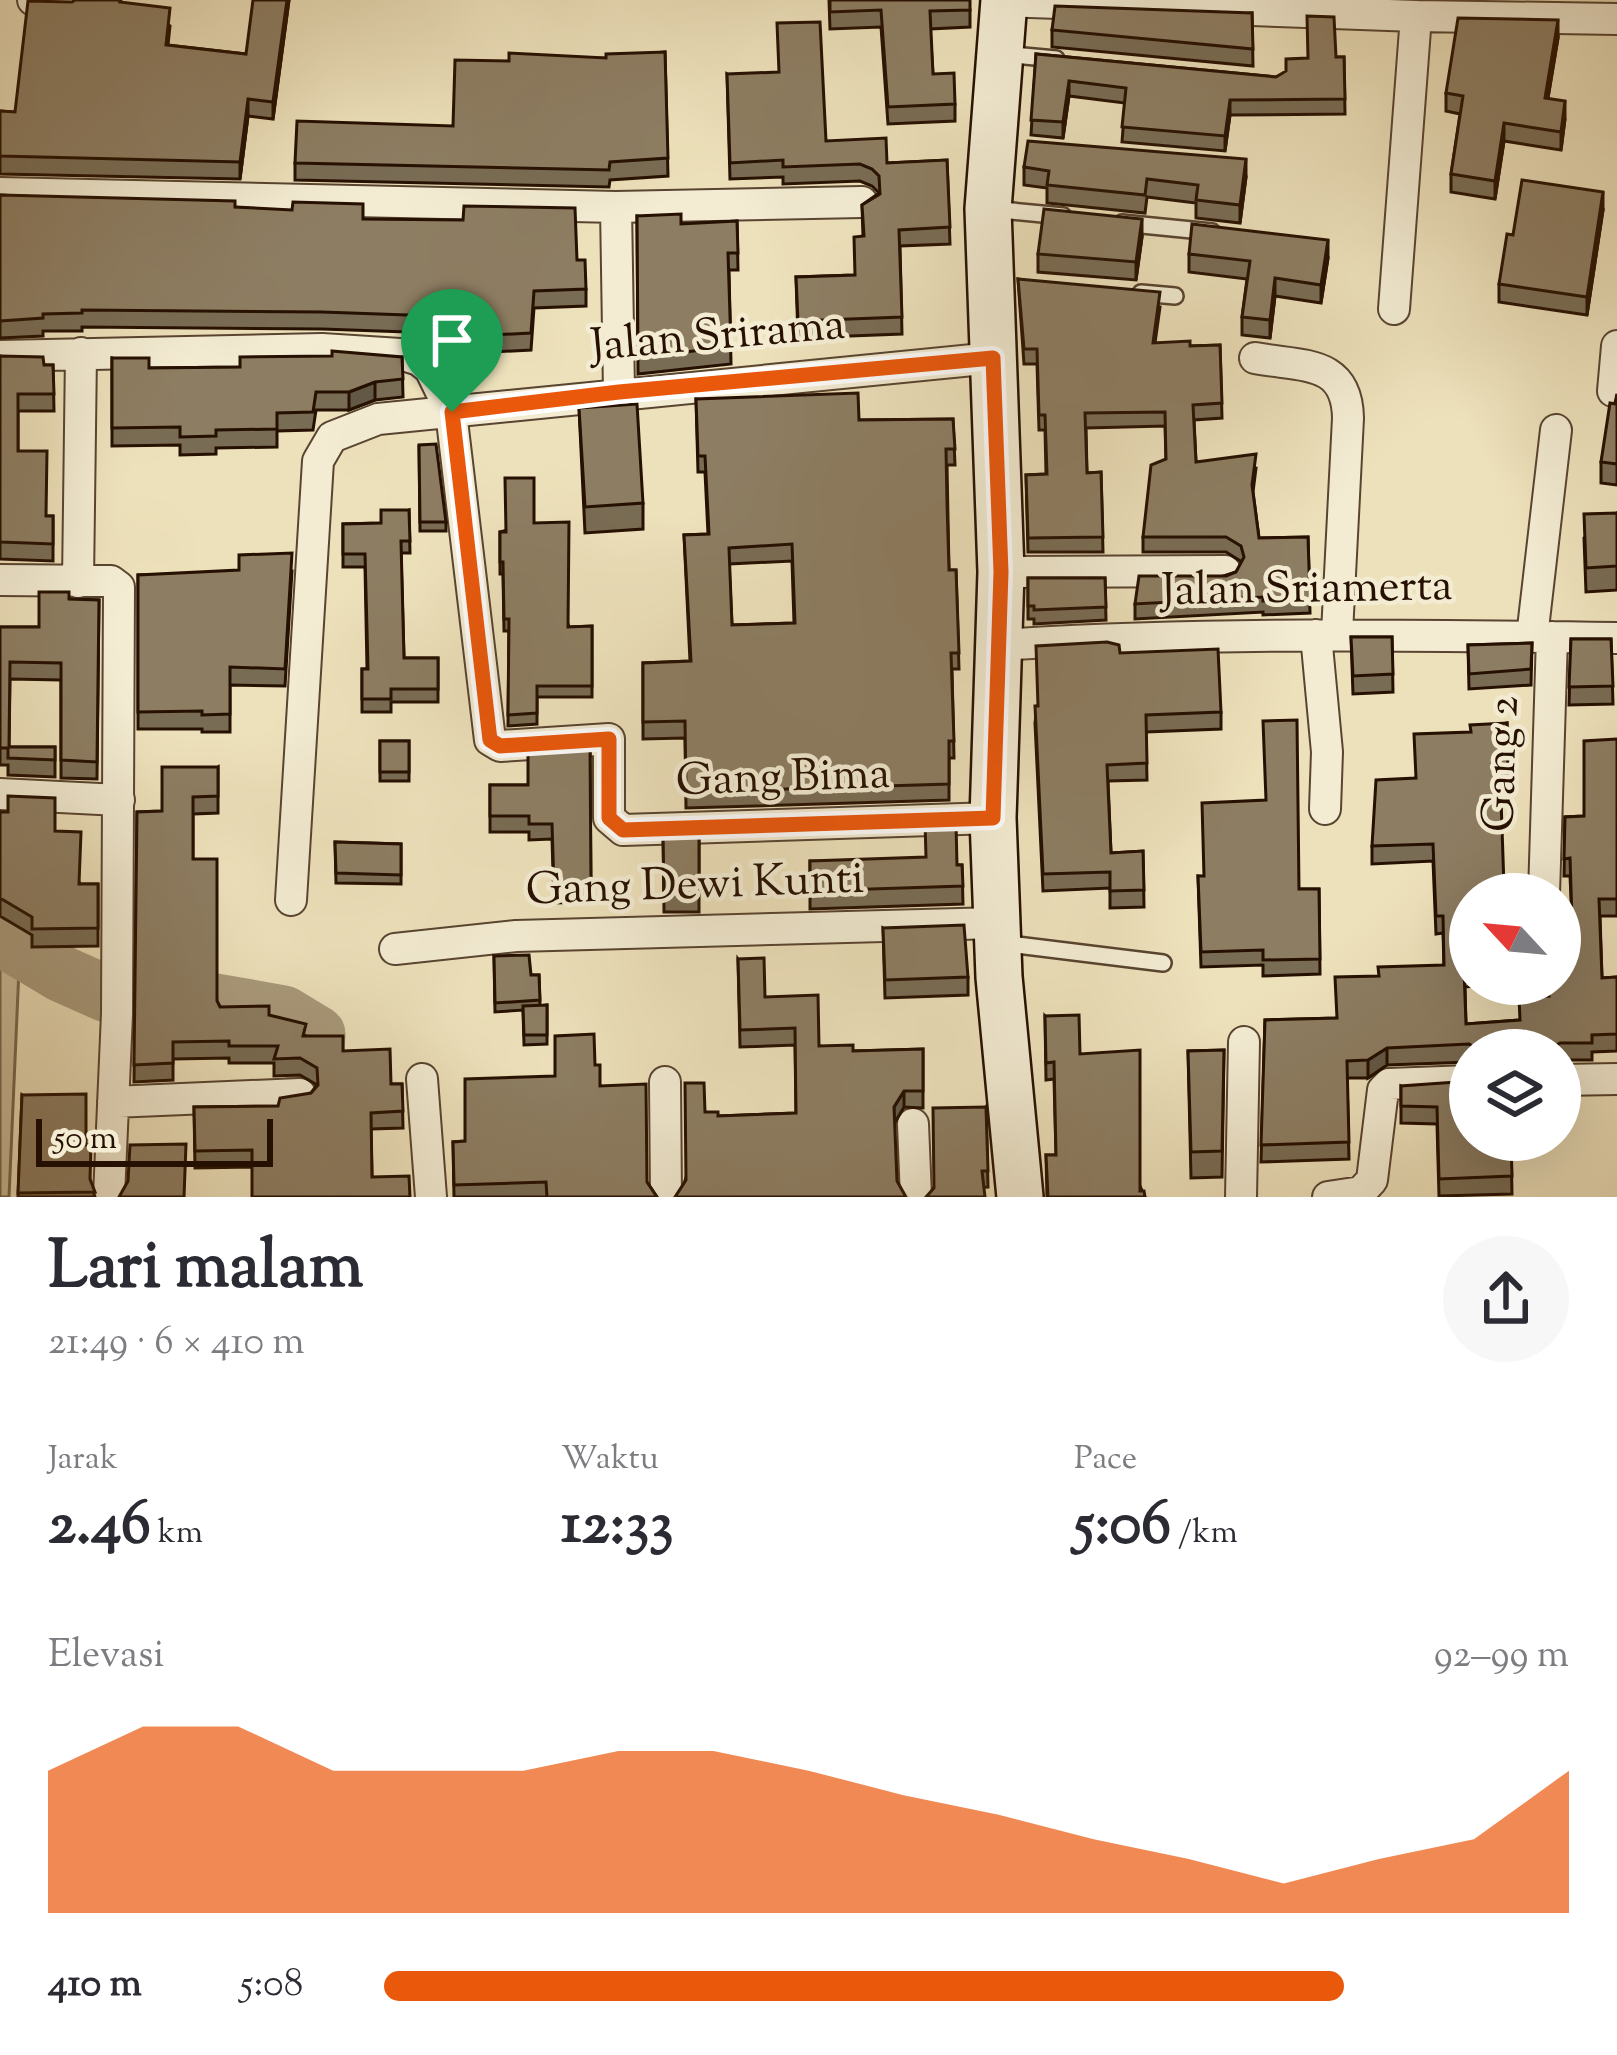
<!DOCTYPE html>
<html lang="id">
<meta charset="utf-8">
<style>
:root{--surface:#fff;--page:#f7f7f7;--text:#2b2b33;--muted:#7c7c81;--accent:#ea580c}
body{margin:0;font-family:"Sorts Mill Goudy",serif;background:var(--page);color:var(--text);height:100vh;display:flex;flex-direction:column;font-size:45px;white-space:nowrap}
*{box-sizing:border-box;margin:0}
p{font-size:39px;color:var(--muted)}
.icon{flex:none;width:66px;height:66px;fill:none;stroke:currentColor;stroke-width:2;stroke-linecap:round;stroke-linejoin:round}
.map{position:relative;height:1197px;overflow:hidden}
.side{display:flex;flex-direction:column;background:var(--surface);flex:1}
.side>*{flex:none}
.needle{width:78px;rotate:296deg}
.tools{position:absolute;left:1449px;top:873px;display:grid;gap:24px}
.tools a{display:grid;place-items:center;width:132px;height:132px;border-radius:50%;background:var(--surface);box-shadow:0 12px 48px #0002;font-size:60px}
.scale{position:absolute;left:36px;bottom:30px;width:237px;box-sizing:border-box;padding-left:12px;border:6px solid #261001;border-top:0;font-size:33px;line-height:42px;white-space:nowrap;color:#261001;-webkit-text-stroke:9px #f3ecd3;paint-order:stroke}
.pin{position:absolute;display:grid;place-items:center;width:102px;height:102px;color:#fff;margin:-123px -51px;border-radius:50% 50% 50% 0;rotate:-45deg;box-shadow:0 0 12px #0007}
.pin .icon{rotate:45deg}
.round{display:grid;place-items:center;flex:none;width:126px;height:126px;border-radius:63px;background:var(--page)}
.overview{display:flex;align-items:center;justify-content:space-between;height:204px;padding:0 48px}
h1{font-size:66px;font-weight:700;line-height:90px}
.stats{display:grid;grid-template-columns:repeat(3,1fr);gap:18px;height:204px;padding:12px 48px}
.stats div{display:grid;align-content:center}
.stats b{font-size:60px;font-weight:700}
.stats small{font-size:33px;font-weight:400}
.stats p{font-size:33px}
.chart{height:336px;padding:24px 48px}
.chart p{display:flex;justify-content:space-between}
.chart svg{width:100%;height:216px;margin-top:12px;fill:var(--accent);opacity:.7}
ul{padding:0 48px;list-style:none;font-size:39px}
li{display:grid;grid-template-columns:192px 144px 1fr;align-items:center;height:90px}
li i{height:30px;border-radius:15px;background:var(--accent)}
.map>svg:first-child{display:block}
.green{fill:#cbbd9b;stroke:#78664e;stroke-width:3}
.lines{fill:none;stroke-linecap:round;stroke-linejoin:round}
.river{stroke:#a99a7c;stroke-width:57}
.lane-casing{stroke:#584430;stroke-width:20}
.street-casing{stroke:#584430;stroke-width:34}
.secondary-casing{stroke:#261001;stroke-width:50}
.lane{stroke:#f3ecd3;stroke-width:15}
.street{stroke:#f3ecd3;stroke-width:30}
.secondary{stroke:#f3ecd3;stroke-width:45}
.wall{fill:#796c54;stroke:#261001;stroke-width:3;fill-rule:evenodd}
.shaded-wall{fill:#635845;stroke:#261001;stroke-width:3}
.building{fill:#8d7d62;stroke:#261001;stroke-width:3;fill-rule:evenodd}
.route-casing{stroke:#fff;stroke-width:24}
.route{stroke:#ea580c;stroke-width:15}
.labels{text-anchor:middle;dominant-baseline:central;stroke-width:9;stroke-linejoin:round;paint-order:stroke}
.street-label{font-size:45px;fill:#261001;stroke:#f3ecd3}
</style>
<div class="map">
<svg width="1617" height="1197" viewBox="0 0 1617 1197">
<rect width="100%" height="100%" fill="#ede1bb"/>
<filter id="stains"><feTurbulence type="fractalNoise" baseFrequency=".00167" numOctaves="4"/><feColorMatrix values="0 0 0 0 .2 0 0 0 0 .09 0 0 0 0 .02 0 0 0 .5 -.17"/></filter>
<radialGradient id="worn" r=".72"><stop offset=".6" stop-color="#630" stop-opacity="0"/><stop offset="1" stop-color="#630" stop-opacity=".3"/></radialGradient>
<path class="green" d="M0 958 19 969 9 1197H0Z"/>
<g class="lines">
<path class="river" d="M0 937 62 974 107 994 216 1002 284 1014 317 1034 306 1197"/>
<g class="lane-casing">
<path id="lane" d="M1002 54 1056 59
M991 209 1063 216
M1122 223 1212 232
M1141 293 1175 296
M1001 943 1163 963"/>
</g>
<g class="street-casing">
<path id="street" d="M33 0H71
M1004 1 1416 16 1617 19
M0 193 616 207 862 202
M616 207 619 392
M1394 309 1416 16
M0 356 322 349 400 354 419 360 430 369 451 412 490 740 500 746 609 739V818L623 830 993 818
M1255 358C1302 367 1347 359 1348 418L1337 633
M1613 391 1617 346
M1001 572 1225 571
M0 580 111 581 119 587 117 1014 109 1197
M78 582 81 353
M1316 635 1327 752 1325 809
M1532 637 1556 430
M998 645C1204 632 1410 635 1617 638
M0 794 119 800
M1544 894 1552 637
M291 900 318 461 332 437 378 419 993 358
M395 949 516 936 997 923
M422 1079 431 1197
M1560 1080 1617 1079
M665 1082 666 1197
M113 1102 300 1094
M913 1124 916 1197
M1241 1197 1244 1042
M1328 1197 1361 1192 1372 1180 1383 1090 1389 1084 1470 1081"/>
</g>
<g class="secondary-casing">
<path id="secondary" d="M1004 0 988 209 1001 572 993 818 999 977 1020 1197"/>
</g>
<use href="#lane" class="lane"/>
<use href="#street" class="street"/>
<use href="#secondary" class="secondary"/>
</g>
<path class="wall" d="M289 0 273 119 248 116 240 179 0 174V111L15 112 121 2 170 26 168 45 246 54Z
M829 0 970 10V27L930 29 933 74 955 104V121L888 124 881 27 830 29Z
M1252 13 1253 66 1052 47V30Z
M1558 38 1548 98 1565 119 1561 150 1504 141 1495 199 1451 192V174L1460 114 1446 111V93Z
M665 52 668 176 610 180 609 187 295 180V163L453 126 509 61 606 58Z
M1036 54 1276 77 1336 57H1344L1345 114 1230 115 1225 151 1122 142 1125 103 1069 96 1063 138 1031 135Z
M727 74 826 141 887 163 947 160 950 244 900 246 902 334 798 338 796 277 855 275 863 236 862 205 879 193 872 186 860 181 783 184V177L730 179Z
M1024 167 1246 177 1240 223 1196 218V203L1147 197 1145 213 1047 203V188L1024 185Z
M0 195 235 207 363 219 577 260 586 289V306L534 308 531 350 492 352V335L322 329 82 327V331H43V336L0 338Z
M1603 210 1587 315 1499 302V284L1513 235Z
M637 216 681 224 737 221 738 270H729L731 364 638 374Z
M1142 237 1136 280 1038 272V254Z
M1189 254 1328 258 1321 303 1275 296 1270 338 1242 335V317L1247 279 1189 272Z
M1018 279 1160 307 1155 343 1190 346 1220 345 1222 418 1194 420 1196 462 1256 468 1253 492 1259 538 1308 537 1310 613 1263 615V612L1135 619V604L1236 572 1242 562 1226 552H1143V537L1166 460 1165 426 1086 428 1087 473 1101 472 1103 552H1028L1026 475 1046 474 1045 430H1039L1037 364H1024Z
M0 356 44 365H53L54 411H18V451L46 516H53V561L0 559Z
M402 357 403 397 375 400 349 410H316L313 430 277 431V447L216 448V454L180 455V445L112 446V358L149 368 240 367Z
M1617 394V485L1601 483V462Z
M696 399 859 420 953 419 955 465H947L949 570H956L959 669H952L954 758H949V800L686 808 685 738 643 739V663L690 661 684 535 708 534 705 472H698ZM792 561 794 623 732 625 729 564Z
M579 408 643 503V529L585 533Z
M419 445 446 522V531H420Z
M409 510 410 553H401L404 658H438V702H391V712H362V669H367L365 567H343V524L381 523Z
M1617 513V590L1586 592 1584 538Z
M534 523 569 627 592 626V697H537V724L508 726 509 631H504L503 574H500V532Z
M292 571 285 686 230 685V732H202V729H138V575Z
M1028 578H1105L1106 620 1034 624V619H1028Z
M69 599 99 600 97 779 61 778V680L10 679 9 747H55V777L8 775V765H0V627H39Z
M1351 637H1392L1393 692 1353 694Z
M1571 639H1611L1613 704 1569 705Z
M1532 643 1531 685 1469 689 1468 645Z
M1120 653 1221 712V729L1146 732 1147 780 1108 781 1111 853 1143 851 1144 907 1110 908V888L1043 891 1035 723 1037 706Z
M1507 723 1508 786 1500 787 1470 894V984H1476V986L1465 987 1466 1024 1519 1020 1548 996 1564 972 1572 919 1570 876H1564L1565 817 1584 816 1617 739V916H1600L1602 978 1617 977V1051L1592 1052V1060H1560V1050H1470V1062L1387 1065 1368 1078H1347L1349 1159 1261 1162 1265 1020 1336 1018 1379 976 1444 965 1443 933 1436 934 1433 861 1372 864V846L1415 778 1471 732Z
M380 741H409V781H380Z
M590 744 591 902 554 903 552 839 529 840V832H490V785H528Z
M218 767V813L193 814V859L217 1001 220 1007 269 1015 306 1036 343 1051 391 1084H402L403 1128 371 1129 372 1177 410 1197 252 1167 195 1168 194 1107 278 1106 311 1093 317 1085 300 1075 274 1076V1063H229V1058L173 1059V1080L134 1082 137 812 162 811Z
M0 812 55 831 80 884H98V946L32 947V935L0 916Z
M663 831H699V912H664Z
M335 842 401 844V884L336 883Z
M810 861 962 865 963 904 810 909Z
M1198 876 1299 889H1319L1320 974 1263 976V965L1201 967Z
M883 928 968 977V995L885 998Z
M494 956 531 975H539L540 1006 547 1005V1044L524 1045 523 1010 495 1012Z
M738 959 765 997 819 1046 853 1051 923 1049V1108L904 1107 894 1123 897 1181H685L705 1112 718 1116 796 1113 795 1045 740 1047Z
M1045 1016 1080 1054 1145 1197H1047L1046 1155H1056L1054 1079 1046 1080Z
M1224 1050 1222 1177 1191 1178 1188 1051Z
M595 1065 600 1086 647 1182 657 1197H454L453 1142 465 1141 555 1076Z
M1401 1086 1511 1140 1512 1194 1439 1196 1437 1124 1401 1123Z
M22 1095 86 1145 90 1181 95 1197H18Z
M986 1107 988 1187 933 1189Z"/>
<path class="shaded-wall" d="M287 0H289L273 119V102Z
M1558 20V38L1545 116V98Z
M1069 81V96L1063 138V122Z
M248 99V116L240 179V162Z
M1230 100V115L1225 151V136Z
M1565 101V119L1561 150V132Z
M1504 123V141L1495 199V181Z
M1246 159V177L1240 223V205Z
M1603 192V210L1587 315V297Z
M1142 219V237L1136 280V262Z
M1328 240V258L1321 303V285Z
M1275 278V296L1270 338V320Z
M375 382V400L349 410V392Z
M1387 1048V1065L1368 1078V1060Z
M904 1091V1107L894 1124V1107Z"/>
<path class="building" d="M75 0H121L120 2 170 8 166 45 246 54 253 0H287L273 102 248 99 240 162 0 156V111L15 112 28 1 72 2Z
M830 0H970V10L930 11 933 74 954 73 955 104 888 107 881 10 830 12Z
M1055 6 1252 13 1253 49 1052 30Z
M1307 16 1334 17 1336 57H1344L1345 99 1230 100 1225 136 1122 127 1126 88 1069 81 1063 122 1031 120 1036 54 1276 77 1286 71V59L1308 58Z
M1458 18 1558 20 1545 98 1565 101 1561 132 1504 123 1495 181 1451 174 1463 96 1446 93Z
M820 22 826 141 886 138 887 163 947 160 950 227 899 230 902 317 798 321 796 277 855 275 854 237 864 236 862 205 880 194 879 176 872 169 860 164 783 167V160L730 163 727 74 779 72 777 23Z
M665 52 668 158 610 162 609 170 295 163 297 121 453 126 455 60 509 61V53L606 58V54Z
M1028 141 1246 159 1240 205 1196 200 1198 185 1147 179 1145 195 1047 185 1049 171 1024 167Z
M1522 180 1603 192 1587 297 1499 284 1507 234 1513 235Z
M0 195 235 201V207L292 210 293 202 363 204V219L463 220 464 206 575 208 577 260H585L586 289 534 291 531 333 492 335V318L322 312 82 310V313L43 314V318L0 321Z
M1044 209 1142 219 1136 262 1038 254Z
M681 214V224L737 221 738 253H728L731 347 638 357 637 216Z
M1192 224 1328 240 1321 285 1275 278 1270 320 1242 317 1250 261 1189 254Z
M1018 279 1160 292 1153 343 1190 341V346L1220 345 1222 403 1193 405 1196 462 1256 454 1252 485 1259 538 1308 537 1310 599 1263 601V597L1135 604 1139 576H1226L1236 572 1244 557 1241 546 1226 537H1143L1151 465 1166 459 1165 412 1085 413 1087 473 1101 472 1103 537 1028 538 1026 475 1047 474 1045 415H1039L1037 349H1024Z
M332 351 402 357 403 379 375 382 349 392H316L313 412 277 413V429L216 430V436L180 437V427L112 428V358H149V368L240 367V357L332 356Z
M0 356 43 357 44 365H53L54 394H18V451H47L46 516H53V544L0 542Z
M858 393 859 420 953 419 955 449H946L947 504 949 570H956L959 653H951L954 741H949V784L686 792 685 721 643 722V663L691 661 684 535 709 534 705 456H698L696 399ZM792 544 795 623 732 625 729 548Z
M1617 394V464L1601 462 1610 403 1616 404Z
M637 404 643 503 585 507 579 408Z
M436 444 446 522H420L419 445Z
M505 478H534V523L569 522 568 627 592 626V686H537V713L508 715 509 619H504L503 562H500V532H506Z
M381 510H409L410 541H401L404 658H438V689H391V699H362V669H368L365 554H343V524L381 523Z
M1617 513V566L1586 568 1584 514Z
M292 553 285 669 230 667V714L202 715V711L138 712V575L239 570V555Z
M1028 578H1105L1106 607 1034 610V606H1028Z
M39 592H69V599L99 600 97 762 61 760V663L10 662 9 747H55V760L8 758V748H0V627H39Z
M1351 637H1392L1393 674 1353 676Z
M1571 639H1611L1613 686 1569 687Z
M1107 642 1119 645 1120 653 1218 649 1221 712 1146 715 1147 763 1107 765 1111 853 1143 851 1144 890 1110 891V872L1043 874 1035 706H1038L1036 646Z
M1532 643 1531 669 1469 674 1468 645Z
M1297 720 1299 889H1319L1320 959 1263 960V950L1201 952 1198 876H1204L1202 803 1266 800 1263 721Z
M1507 723 1508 769H1500L1504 887 1519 886V894H1470V969H1464L1466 1024 1520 1020 1519 998 1549 996 1548 984H1560V972H1565L1563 919H1572L1570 858 1564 859 1565 817 1584 816V741L1617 739V899H1599L1602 978 1617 977V1034L1592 1035V1043H1560L1548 1050H1479L1469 1044 1387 1048 1368 1060 1347 1061 1349 1142 1261 1145 1265 1020 1337 1018 1335 977 1379 976 1378 967 1444 965 1443 916H1436L1433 844 1372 846 1376 780 1416 778 1414 734 1471 732 1470 725Z
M380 741H409V772H380Z
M590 744 591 886 554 887 552 824H529V816H490V785H528V748Z
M162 767H218V796L193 797V859H217V1001L220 1007 269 1006V1015L306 1024 303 1036H343V1051L390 1049 391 1084H402L403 1111 371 1113 372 1177 409 1176 410 1197H252V1150L195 1151 194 1107 278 1106 280 1098 311 1093 318 1085 317 1068 300 1058 274 1059 278 1046H229V1041L173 1042V1063L134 1065 137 812 162 811Z
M8 796 55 798V831L81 832 79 884H98V928L32 929V917L0 898V812H8Z
M925 822 956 823 957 865H962L963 886 810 891V861L926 857Z
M663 831H699V894L664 895Z
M335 842 401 844V875L336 873Z
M964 925 968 977 885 980 883 928Z
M529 955 531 975H539L540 1000 495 1003 494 956Z
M764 958 765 997 818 995 819 1046 853 1045V1051L923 1049V1091H904L894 1107 897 1181 906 1197H675L686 1180 685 1083H704L705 1112H718V1116L796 1113 795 1028 740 1030 738 959Z
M547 1005V1035H524L523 1006Z
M1079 1015 1080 1054 1140 1050V1191H1144L1145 1197H1048L1046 1155H1056L1054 1062 1046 1063 1045 1016Z
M594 1034 595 1065H600V1086L646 1084 647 1182 657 1197H547L546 1182 454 1185 453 1142 465 1141V1079L555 1076V1036Z
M1224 1050 1222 1151 1191 1152 1188 1051Z
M1470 1081V1140H1511L1512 1176 1439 1179 1437 1107 1401 1106V1086Z
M86 1094V1145H91L90 1179 95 1192 18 1193 22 1095Z
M986 1107 988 1171H982L985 1197H926L934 1188 933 1108Z
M186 1144 184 1197H119L128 1181 130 1145Z"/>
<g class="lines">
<g class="route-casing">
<path id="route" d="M993 358 1001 572 993 818 623 830 609 818V739L500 746 490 740 452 412 619 392Z"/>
</g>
<use href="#route" class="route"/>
</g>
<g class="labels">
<g class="street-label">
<text transform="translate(718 338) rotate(-5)">Jalan Srirama</text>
<text transform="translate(1307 591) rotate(-1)">Jalan Sriamerta</text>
<text transform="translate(1504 764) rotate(-88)">Gang 2</text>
<text transform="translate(783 780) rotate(-2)">Gang Bima</text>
<text transform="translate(695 887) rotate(-2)">Gang Dewi Kunti</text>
</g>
</g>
<rect width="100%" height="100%" filter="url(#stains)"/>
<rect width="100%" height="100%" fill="url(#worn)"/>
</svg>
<div class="tools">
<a><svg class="needle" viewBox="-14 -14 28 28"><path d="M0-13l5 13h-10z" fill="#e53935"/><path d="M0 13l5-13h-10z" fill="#7c7c81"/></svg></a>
<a><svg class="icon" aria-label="layers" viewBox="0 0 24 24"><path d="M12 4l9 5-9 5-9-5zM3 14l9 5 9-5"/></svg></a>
</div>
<div class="scale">50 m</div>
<div class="pin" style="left:452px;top:412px;background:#1e9e55"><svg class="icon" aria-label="arrive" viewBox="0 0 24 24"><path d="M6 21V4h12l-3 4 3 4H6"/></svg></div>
</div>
<section class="side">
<div class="overview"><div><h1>Lari malam</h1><p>21:49 · 6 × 410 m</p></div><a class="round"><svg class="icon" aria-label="share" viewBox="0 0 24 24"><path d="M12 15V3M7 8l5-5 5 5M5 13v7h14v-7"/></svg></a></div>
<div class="stats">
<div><p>Jarak</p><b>2.46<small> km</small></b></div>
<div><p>Waktu</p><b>12:33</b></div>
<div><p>Pace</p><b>5:06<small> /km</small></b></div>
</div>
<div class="chart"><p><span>Elevasi</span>92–99 m</p>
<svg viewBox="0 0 160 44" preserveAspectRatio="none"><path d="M0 44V15L10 6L20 6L30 15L40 15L50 15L60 11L70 11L80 15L90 20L100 24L110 29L120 33L130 38L140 33L150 29L160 15V44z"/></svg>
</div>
<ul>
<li><b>410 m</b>5:08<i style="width:81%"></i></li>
</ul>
</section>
